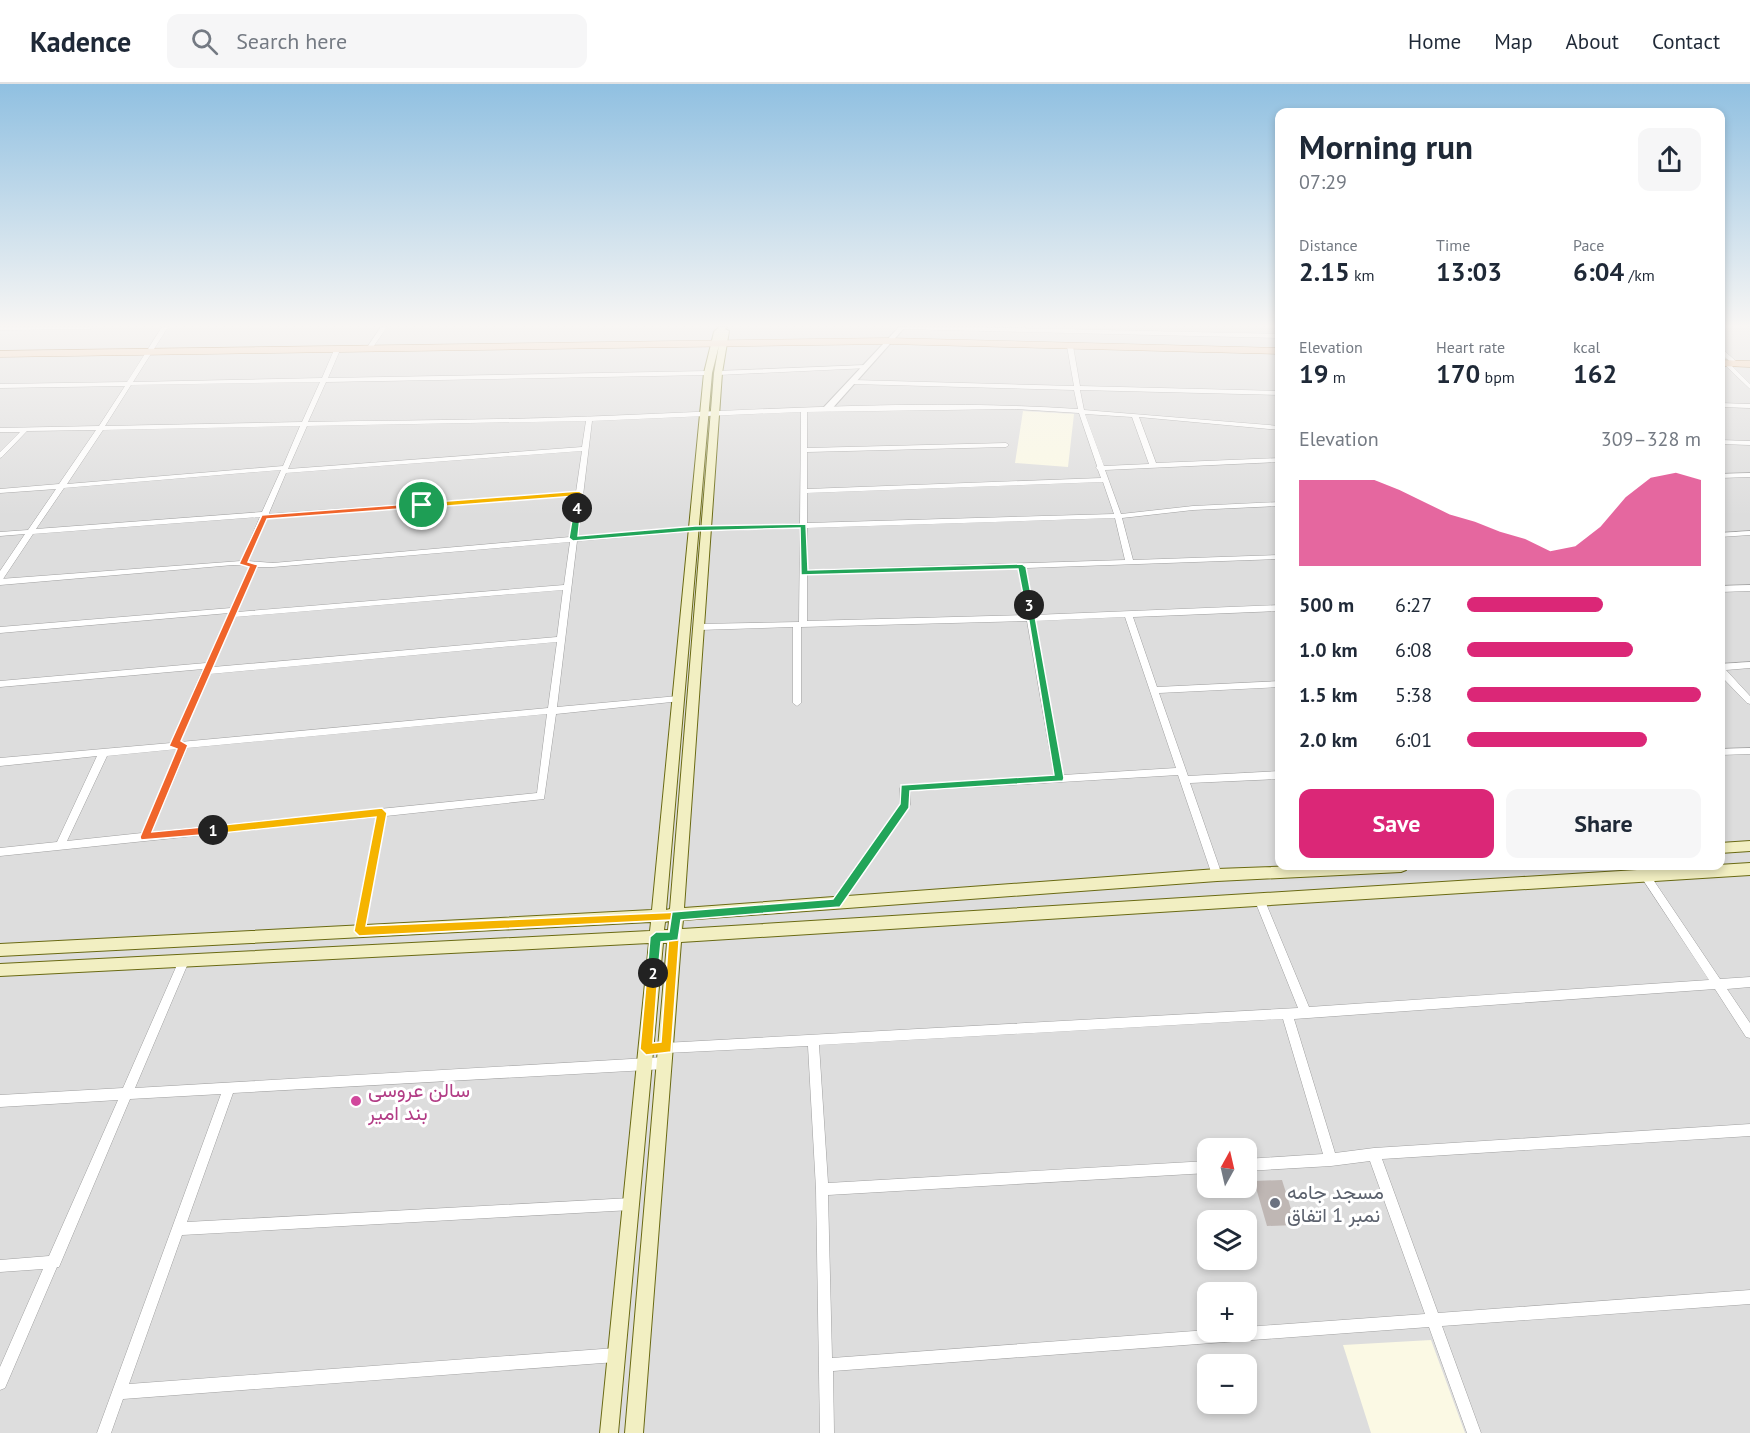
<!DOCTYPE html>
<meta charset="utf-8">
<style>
:root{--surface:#fff;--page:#f6f6f7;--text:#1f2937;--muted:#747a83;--line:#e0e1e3;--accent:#db2777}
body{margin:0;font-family:"PT Sans",Vazirmatn,sans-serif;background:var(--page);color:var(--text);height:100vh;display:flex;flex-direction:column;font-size:22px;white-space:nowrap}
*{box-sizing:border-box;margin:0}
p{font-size:20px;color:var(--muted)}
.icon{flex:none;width:33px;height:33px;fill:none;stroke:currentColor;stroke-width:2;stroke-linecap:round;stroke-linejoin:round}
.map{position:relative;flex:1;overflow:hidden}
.panel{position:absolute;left:1275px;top:24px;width:450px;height:762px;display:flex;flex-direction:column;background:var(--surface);border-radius:12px;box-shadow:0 3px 9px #0003}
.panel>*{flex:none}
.needle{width:39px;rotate:8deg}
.fabs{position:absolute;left:1197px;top:1054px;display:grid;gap:12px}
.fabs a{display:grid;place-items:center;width:60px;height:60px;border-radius:12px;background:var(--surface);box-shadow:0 3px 9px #0003;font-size:30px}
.pin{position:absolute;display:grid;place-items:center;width:51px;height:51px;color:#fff;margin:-26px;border:3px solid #fff;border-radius:50%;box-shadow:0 2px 6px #0007}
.km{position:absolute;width:30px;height:30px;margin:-15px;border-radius:50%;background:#222;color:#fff;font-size:16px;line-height:30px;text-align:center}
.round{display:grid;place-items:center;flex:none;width:63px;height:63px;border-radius:12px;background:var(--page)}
.headline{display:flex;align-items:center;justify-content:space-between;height:102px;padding:0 24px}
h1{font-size:33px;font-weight:600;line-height:45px}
.figures{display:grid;grid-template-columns:repeat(3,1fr);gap:9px;height:102px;padding:6px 24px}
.figures div{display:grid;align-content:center}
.figures b{font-size:26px;font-weight:600}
.figures small{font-size:16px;font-weight:400}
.figures p{font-size:16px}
.chart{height:168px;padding:12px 24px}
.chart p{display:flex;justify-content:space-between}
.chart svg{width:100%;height:108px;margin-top:6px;fill:var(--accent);opacity:.7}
.button{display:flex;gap:12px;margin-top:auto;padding:12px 24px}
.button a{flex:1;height:69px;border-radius:12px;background:var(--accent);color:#fff;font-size:24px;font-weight:600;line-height:69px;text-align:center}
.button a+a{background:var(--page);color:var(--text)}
ul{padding:0 24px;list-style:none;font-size:20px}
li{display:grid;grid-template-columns:96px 72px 1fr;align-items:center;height:45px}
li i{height:15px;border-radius:8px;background:var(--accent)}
header{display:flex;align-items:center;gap:36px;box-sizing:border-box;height:84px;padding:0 30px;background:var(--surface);border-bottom:2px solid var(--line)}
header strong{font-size:28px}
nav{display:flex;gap:33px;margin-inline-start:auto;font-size:21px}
.search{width:420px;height:54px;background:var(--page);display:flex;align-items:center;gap:15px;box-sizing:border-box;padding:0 21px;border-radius:12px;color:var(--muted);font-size:22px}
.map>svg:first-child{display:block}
.residential{fill:#ddd;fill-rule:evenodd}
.education{fill:#fbf9e4}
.building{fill:#bfb7b4}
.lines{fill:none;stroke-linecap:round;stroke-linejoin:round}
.minor-casing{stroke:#a0a0a0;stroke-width:1}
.tertiary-casing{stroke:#a0a0a0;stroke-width:2}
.secondary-casing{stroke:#6a6a13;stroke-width:2}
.primary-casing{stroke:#885513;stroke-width:1}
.minor{fill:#fff;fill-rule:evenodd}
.tertiary{fill:#fff;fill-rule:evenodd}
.secondary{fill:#f2efc2;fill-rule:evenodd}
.primary{fill:#f1cbaa;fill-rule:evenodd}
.split-1{fill:#f0652b;stroke:#fff;stroke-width:1.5}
.split-2{fill:#f5b400;stroke:#fff;stroke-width:1.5}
.split-3{fill:#22a559;stroke:#fff;stroke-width:1.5}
.split-4{fill:#22a559;stroke:#fff;stroke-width:1.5}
.split-5{fill:#f5b400;stroke:#fff;stroke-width:1.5}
.hotel-dot{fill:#d1479c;stroke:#fff;stroke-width:2}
.worship-dot{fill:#6b7280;stroke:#fff;stroke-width:2}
.labels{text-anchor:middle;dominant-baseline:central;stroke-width:6;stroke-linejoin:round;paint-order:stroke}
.near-hotel-label{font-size:20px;fill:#b23c85;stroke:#fff;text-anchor:start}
.near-worship-label{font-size:20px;fill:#5b616d;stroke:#fff;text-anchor:start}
</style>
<header>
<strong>Kadence</strong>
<div class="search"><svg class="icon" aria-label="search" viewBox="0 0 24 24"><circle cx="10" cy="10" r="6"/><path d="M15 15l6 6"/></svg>Search here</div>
<nav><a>Home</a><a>Map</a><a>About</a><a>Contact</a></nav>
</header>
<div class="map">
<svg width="1750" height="1349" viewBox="0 0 1750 1349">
<rect width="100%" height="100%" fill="#efebe7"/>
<path class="residential" d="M0 243H1279L1280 782H1720L1721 243H1750V1349H0ZM1208 1065H1246V1104H1208ZM1208 1137H1246V1176H1208ZM1208 1209H1246V1248H1208ZM1208 1281H1246V1320H1208Z"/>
<path class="education" d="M1023 327 1074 330 1068 383 1015 379Z
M1431 1256 1465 1349H1371L1343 1261Z"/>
<path class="building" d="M1282 1096 1296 1141 1267 1142 1254 1097Z"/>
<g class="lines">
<g class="minor-casing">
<path id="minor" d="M0 243H93L90 245 0 246Z
M162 243H168L133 298 322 294 334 266 337 264 340 266 328 294 708 287 711 289 708 291 326 298 308 338C415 336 521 336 627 331 777 325 928 315 1078 325L1074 306 853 300 850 298 853 296 1074 302 1067 262 1070 260 1073 262 1080 302 1280 307V311L1080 306 1084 326 1280 342V346L1139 333 1156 379 1280 374V378L1105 386 1121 430 1193 422 1280 418V422L1193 426 1122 434 1133 476 1280 471V475L1026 484 1034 531 1280 521V527L1133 533 1157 603 1280 597V603L1159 609 1188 692 1280 687V695L1190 699 1222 791 1220 794 1217 795 1214 794 1212 791 1178 691 910 707V721L908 724 840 822 836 823 832 822 831 819 832 816 900 720V704L902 701 1054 691 1027 537 801 543V619L797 622 793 619V543L699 546 695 543 699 540 799 538 800 444 695 447 577 457 557 623 678 612 681 613 682 615 681 617 556 630 544 715 386 732 363 850 359 852 355 850 354 847 377 733 0 772V764L57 758 97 672 0 682V674L171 659 203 585 0 603V597L206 579 229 529 0 549V543L231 524 250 482 233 481 0 501V487L25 450 0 452V448L28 446 56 405 0 409V405L59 400 96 346 27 347 2 373 0 374V368L20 348H0V344L99 342 125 302 0 304V300L127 298ZM320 298 302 338 105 342 131 301ZM1015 325 1079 329 1097 382 1096 384 1098 386 1101 394 807 405V368L1006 363 1009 361 1006 359 807 364V328ZM801 328 800 440 695 443 578 453 592 337ZM1085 330 1132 333 1149 380 1104 382ZM586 337 582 363 288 385 307 342ZM300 342 283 382 67 400 103 346ZM582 367 576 408 269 430V429L286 389ZM281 386 262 428 36 445 64 404ZM1103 398 1114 430 807 439V409ZM576 412 570 453 273 479 248 477 266 435ZM260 433 241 477 0 495H3L33 450ZM1115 434 1125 476 807 486V444ZM570 458 564 501 237 528 257 483H273ZM1018 484 1027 531 807 537V491ZM563 506 557 553 213 583 235 533ZM1125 533 1176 684 1063 691 1035 537ZM557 558 548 624 180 658 210 590ZM547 630 537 709 152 748 187 664ZM178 665 142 749 67 757 107 672Z
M381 243H387L371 266H367L366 265Z
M898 243H966L1280 250V254L901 245Z
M1720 263 1738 279V281H1734L1720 269Z
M1724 278H1728L1750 300V305L1724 280Z
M866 281 868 282V284L718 291 715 289 718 287Z
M1720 319 1750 320V324L1720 323Z
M1720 356 1750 357V361L1720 360Z
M1750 389V393L1720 394V390Z
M1750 447V451L1720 453V449Z
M1750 501V507L1720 508V502Z
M1750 578V584L1726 586 1750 612V620L1747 619 1720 591V580Z
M1750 664V670L1720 671V665Z
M1634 782H1644L1720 895 1750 893V903L1727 905 1750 939V954L1746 953 1715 905 1294 935 1335 1069 1374 1064 1750 1040V1052L1382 1075 1438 1229 1750 1206V1220L1442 1242 1481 1349H1467L1429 1243 833 1287 834 1349H820L816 1105 808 962 646 970 642 969 640 965 642 961 646 960 1298 924 1255 817 1256 814 1260 813 1264 814 1265 817 1309 923 1709 896ZM1283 935 1323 1070 1246 1075V1087L1331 1082 1370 1077 1425 1230 1246 1243V1248H1208V1246L832 1274 828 1111 1208 1089V1077L828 1099 819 961Z
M184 872 188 874 189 877 135 1004 665 973 669 975 671 979 669 983 665 985 233 1009 187 1138 631 1114 635 1116 637 1120 635 1124 631 1126 182 1151 129 1300 616 1264 621 1266 623 1271 621 1276 616 1278 123 1315 111 1349H97L221 1010 130 1015 59 1183H57L5 1304 0 1306V1283L43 1185 0 1188V1176L49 1172 118 1016 0 1023V1011L123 1004 180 874Z"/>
</g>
<g class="tertiary-casing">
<path id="tertiary" d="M899 243H905L830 327H824V323Z"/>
</g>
<g class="secondary-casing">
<path id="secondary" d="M719 243H727L725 245 729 247 722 289 684 824 1217 785 1297 782H1408L1406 786 1401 788 1217 797 683 836 682 845 1750 779V791L681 858 643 1349H625L667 859H663L618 1349H600L649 859 0 892V880L650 847 651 838 0 872V860L652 826 704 289 714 248ZM719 261 714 289 670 825 666 826 712 289ZM669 837 668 846H664L665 838Z
M1750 757V767L1720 769V759Z"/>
</g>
<g class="primary-casing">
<path id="primary" d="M888 254 1280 264V270L888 260 0 273V267Z
M1720 276 1750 277V283L1720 282Z"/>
</g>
<use href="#minor" class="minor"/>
<use href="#tertiary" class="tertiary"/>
<use href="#secondary" class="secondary"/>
<use href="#primary" class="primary"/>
</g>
<linearGradient id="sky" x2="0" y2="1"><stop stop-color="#90c0e1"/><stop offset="0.56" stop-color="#f8f6f4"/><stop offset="1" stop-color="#f8f6f4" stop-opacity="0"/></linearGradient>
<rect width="1750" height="432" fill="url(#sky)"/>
<path class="split-1" d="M422 419 426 421 425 423 267 435 248 478 258 481 181 657 188 661 152 748 213 742 218 746 213 750 141 756 140 753 177 665 169 662 249 483 239 480 262 431Z"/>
<path class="split-2" d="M382 724 387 729 366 842 680 828 681 831 671 968 646 971 640 965 647 889 653 883 658 889 653 959 661 958 670 836 359 852 354 847 376 733 213 750 208 746 213 742Z"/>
<path class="split-3" d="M1026 519 1033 521 1064 694 1063 697 910 707 909 724 840 823 681 836 678 856 661 858 658 889 657 892H648L647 889 650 853 656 848H669L672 828 833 815 900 720 901 701 1054 691Z"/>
<path class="split-4" d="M577 422 581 424 578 452 695 442 806 440 808 486 1022 480 1026 483 1033 521 1029 524 1025 521 1018 485 801 491 800 444 695 447 573 457 569 454 574 424Z"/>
<path class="split-5" d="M579 407 583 410 581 424 577 427 574 424 575 412 422 424 418 421 422 419Z"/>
<circle class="hotel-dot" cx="356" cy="1017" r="6"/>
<circle class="worship-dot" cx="1275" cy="1119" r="6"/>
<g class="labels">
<g class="near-hotel-label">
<text x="368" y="1006">سالن عروسی<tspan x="368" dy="23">بند امیر</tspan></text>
</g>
<g class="near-worship-label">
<text x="1287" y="1108">مسجد جامه<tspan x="1287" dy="23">نمبر 1 اتفاق</tspan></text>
</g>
</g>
</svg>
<div class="fabs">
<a><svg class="needle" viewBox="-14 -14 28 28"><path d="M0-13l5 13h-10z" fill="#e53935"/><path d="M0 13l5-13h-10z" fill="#747a83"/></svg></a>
<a><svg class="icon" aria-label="layers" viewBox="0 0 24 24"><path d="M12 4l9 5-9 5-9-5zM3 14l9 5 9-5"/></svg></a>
<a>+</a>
<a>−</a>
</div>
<div class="pin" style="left:422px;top:421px;background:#1e9e55"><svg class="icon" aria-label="arrive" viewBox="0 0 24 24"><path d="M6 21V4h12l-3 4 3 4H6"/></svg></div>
<b class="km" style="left:213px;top:746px">1</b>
<b class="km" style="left:653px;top:889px">2</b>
<b class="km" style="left:1029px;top:521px">3</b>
<b class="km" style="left:577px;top:424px">4</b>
<section class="panel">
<div class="headline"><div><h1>Morning run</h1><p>07:29</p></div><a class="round"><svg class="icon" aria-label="share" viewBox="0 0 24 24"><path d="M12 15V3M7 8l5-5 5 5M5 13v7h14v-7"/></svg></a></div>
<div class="figures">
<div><p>Distance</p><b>2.15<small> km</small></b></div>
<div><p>Time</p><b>13:03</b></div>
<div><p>Pace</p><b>6:04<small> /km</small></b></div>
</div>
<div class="figures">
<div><p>Elevation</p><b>19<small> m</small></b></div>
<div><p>Heart rate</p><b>170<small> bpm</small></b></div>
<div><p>kcal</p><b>162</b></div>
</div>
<div class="chart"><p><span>Elevation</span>309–328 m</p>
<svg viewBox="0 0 160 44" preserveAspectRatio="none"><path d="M0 44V9L10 9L20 9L30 9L40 13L50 18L60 23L70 26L80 30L90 33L100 38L110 36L120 28L130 16L140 8L150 6L160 9V44z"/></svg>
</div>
<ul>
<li><b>500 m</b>6:27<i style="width:58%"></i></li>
<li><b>1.0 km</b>6:08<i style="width:71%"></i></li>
<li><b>1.5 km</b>5:38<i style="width:100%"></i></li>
<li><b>2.0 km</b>6:01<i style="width:77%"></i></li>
</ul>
<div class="button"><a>Save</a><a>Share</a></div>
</section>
</div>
